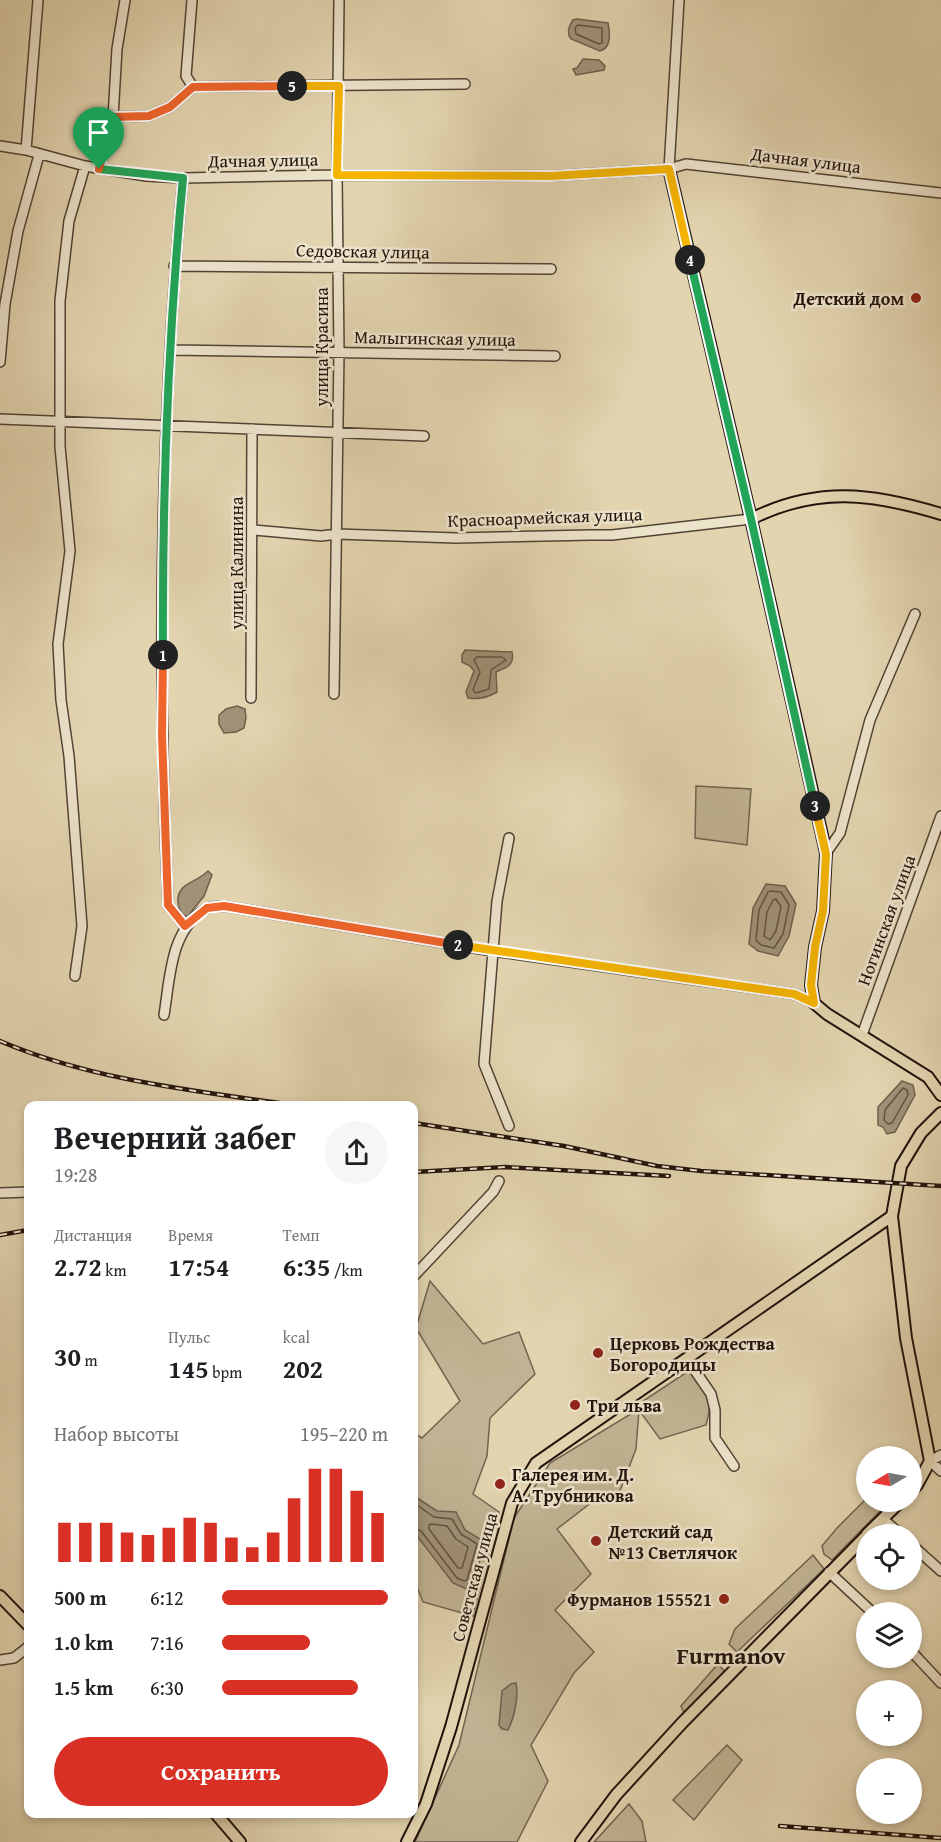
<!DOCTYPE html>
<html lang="ru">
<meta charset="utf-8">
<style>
:root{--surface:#fff;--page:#f6f6f6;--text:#202124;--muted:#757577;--accent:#d93025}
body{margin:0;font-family:"Gentium Book Plus",serif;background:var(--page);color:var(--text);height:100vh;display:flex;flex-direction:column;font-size:22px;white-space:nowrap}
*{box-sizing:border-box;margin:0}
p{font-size:20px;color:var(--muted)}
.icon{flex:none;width:33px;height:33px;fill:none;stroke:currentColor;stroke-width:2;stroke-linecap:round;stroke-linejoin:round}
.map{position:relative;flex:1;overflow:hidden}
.drawer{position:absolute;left:24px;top:1101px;width:394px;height:717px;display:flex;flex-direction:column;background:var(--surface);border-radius:12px;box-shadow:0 3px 9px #0003}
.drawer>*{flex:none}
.needle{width:39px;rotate:260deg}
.fabs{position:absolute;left:856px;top:1446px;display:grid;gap:12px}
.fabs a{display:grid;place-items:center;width:66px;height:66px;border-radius:50%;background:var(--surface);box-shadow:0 3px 9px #0003;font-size:30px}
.pin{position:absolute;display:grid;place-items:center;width:51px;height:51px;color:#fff;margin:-62px -26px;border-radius:50% 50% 50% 0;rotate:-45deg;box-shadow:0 0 6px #0007}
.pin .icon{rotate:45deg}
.km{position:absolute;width:30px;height:30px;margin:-15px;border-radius:50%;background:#222;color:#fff;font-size:16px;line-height:30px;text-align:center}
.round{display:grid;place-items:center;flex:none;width:63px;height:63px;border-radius:32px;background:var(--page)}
.head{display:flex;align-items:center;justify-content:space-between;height:102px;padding:0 30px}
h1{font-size:33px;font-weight:600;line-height:45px}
.metrics{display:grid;grid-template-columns:repeat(3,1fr);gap:9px;height:102px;padding:6px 30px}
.metrics div{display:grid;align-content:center}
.metrics b{font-size:26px;font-weight:600}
.metrics small{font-size:16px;font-weight:400}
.metrics p{font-size:16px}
.chart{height:168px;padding:12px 30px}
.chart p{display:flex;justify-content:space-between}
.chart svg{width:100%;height:108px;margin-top:6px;stroke:var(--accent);stroke-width:6}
.cta{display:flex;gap:12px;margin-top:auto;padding:12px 30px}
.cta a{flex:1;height:69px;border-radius:36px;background:var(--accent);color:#fff;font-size:24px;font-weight:600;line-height:69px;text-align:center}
ul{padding:0 30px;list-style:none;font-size:20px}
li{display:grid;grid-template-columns:96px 72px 1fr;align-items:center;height:45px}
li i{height:15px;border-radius:8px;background:var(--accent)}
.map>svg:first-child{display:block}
.green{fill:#c1b393;stroke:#726350;stroke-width:1.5}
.water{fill:#a19278;stroke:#6e5f4d;stroke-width:1.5}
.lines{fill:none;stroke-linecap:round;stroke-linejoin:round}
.shore{stroke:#625242;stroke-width:1.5}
.minor-casing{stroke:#524335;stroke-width:12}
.major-casing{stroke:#22130c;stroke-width:14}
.minor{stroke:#ece3cb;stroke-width:9}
.major{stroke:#e2d4af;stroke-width:10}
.rail-casing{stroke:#22130c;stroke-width:4.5}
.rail{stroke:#ece3cb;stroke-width:2;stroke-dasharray:7;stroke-linecap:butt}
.split-1-casing{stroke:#fff;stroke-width:12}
.split-2-casing{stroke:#fff;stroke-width:12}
.split-3-casing{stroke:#fff;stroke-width:12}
.split-4-casing{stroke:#fff;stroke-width:12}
.split-5-casing{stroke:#fff;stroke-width:12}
.split-6-casing{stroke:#fff;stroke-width:12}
.split-1{stroke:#22a559;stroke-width:8}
.split-2{stroke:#f0652b;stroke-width:8}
.split-3{stroke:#f5b400;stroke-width:8}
.split-4{stroke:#22a559;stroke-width:8}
.split-5{stroke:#f5b400;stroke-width:8}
.split-6{stroke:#f0652b;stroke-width:8}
.poi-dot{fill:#8f2418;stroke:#ece3cb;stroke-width:2}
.labels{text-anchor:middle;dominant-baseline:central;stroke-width:5;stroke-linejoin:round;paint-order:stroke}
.street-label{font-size:18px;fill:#22130c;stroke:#ece3cb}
.poi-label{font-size:18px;font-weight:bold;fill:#22130c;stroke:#ece3cb;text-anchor:start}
.district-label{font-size:24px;font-weight:bold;fill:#22130c;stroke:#ece3cb}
</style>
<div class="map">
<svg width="941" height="1842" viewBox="0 0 941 1842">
<rect width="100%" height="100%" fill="#e2d4af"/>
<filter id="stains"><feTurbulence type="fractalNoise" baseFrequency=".00333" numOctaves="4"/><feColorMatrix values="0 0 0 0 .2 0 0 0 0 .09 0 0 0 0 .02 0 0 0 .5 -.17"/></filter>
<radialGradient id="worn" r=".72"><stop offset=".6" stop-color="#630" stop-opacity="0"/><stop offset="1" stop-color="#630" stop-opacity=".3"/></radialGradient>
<path class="green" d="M696 786 751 789 747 845 695 838Z
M430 1281 483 1344 519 1332 535 1374 490 1418 487 1456 473 1494 499 1512 473 1616 423 1602 417 1587 414 1586V1433L422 1438 460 1401 416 1328Z
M690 1370C706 1393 714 1397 706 1425L660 1439 639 1410 636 1449 619 1493 596 1499 557 1529 591 1574 555 1610 594 1652 574 1673 531 1745 548 1781 517 1842H415L459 1745 514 1518 550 1463 639 1409 637 1405Z
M867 1498V1502H889L832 1560 824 1554 822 1546 837 1528Z
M813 1555 824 1569 737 1652 729 1644 735 1629Z
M718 1664 725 1672 688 1713 683 1711 681 1706Z
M727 1745 742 1760 694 1820 673 1800Z
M629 1804 642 1821 646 1842H594Z"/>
<path class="water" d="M577 19 608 23C610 33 612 48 600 51L571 39C566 33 569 26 573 20Z
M583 59 599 60 605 66 604 70 576 75 573 69 577 68Z
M465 650 512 652C515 665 506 668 496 672L497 692C487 698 479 700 468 698L466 692 474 671 470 666 462 662V655Z
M237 706 245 709 246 718 244 728 236 732 224 733 219 724V715L226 709Z
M208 871 212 875 204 896 188 916H184C180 912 179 909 178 903 176 883 195 884 208 871Z
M766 884 785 886 796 904 789 936 778 956 758 951 749 944 753 908Z
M902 1081 913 1085 915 1095 895 1132 887 1134 883 1127 878 1125V1107Z
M414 1496 437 1511 456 1512 465 1530 485 1542 471 1591 453 1583 414 1532Z
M516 1683C519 1697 514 1718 508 1730L502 1729 499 1725 502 1691 511 1684Z"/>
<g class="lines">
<path class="shore" d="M578 25 602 28V43L599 44 576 34 575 28Z
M477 657H502L506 660 491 670 489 689 476 693 473 690 480 672 474 660Z
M771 891 781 892 789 905 783 934 774 948 761 945 756 940 759 910 768 892Z
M776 899 781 907 776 931 770 940 764 936 767 912 773 900Z
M903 1088 907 1090 908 1095 892 1123 888 1124 884 1120 885 1110Z
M414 1503 434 1517 452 1519 461 1534 477 1544 467 1580 464 1581 457 1578 421 1531 414 1528
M432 1524 447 1526 456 1539 468 1547 462 1568H458L429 1529V1525Z"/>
<g class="minor-casing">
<path id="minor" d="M192 0 186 76 193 87
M113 117 149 116 170 107 193 87 465 84
M0 146 26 150 85 166 146 176 183 178 337 175 551 176 669 169 686 164 941 193
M26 150 38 0
M99 169 113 117 117 49 125 0
M669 169 679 0
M183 178C160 420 157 663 168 905L185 926
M174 266 551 269
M170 350 555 356
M0 362 5 304 18 231 39 155
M0 419 424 436
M253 530 321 536 337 534 456 538 591 535H612L751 519
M334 694 339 353 337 175 339 0
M251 698 252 429
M509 838 497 901 484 1064 509 1126
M826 853 840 833 870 720 915 614
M75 976 82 926 69 756 61 700 58 644 70 551 60 447V301L69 221 85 166
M164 1015C170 979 170 929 206 909 211 906 218 907 224 906L492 951 794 994 814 1003
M862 1035 941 816
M0 1193 28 1192
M414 1276 493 1192 499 1181
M687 1359 711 1394 715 1410V1438L734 1466
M941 1455 930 1461 941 1471
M883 1519 900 1534
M912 1545 941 1571
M829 1572 872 1612
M912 1652 941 1683
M0 1660 14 1658 28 1647"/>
</g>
<g class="major-casing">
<path id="major" d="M669 169 751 519 826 853 823 911 815 947 811 985 814 1003 827 1014 928 1077 941 1095
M751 519C817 486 872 493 941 514
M912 1490 917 1485 930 1461 906 1338 892 1216 901 1166 921 1133 941 1113
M867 1534 900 1502
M0 1596 28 1625
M216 1814 240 1842
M407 1842 426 1804 451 1727 512 1503 536 1463 892 1216
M581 1842 616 1795 682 1723 867 1535"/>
</g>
<use href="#minor" class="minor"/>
<use href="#major" class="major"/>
<g class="rail-casing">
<path id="rail" d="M0 1041C94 1081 198 1091 299 1106
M414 1123 564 1146 657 1166 701 1171 941 1186
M414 1172 505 1167 669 1176
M0 1235 28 1230
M780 1826 941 1838"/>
</g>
<use href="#rail" class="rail"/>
</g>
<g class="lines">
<g class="split-1-casing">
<path id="split-1" d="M99 169 183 178C168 337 162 496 163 655"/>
</g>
<g class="split-2-casing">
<path id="split-2" d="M163 655 162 735 168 905 185 926 207 908 224 906 458 945"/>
</g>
<g class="split-3-casing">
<path id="split-3" d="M458 945 794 994 814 1003 811 985 815 947 823 911 826 854 815 806"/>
</g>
<g class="split-4-casing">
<path id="split-4" d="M690 260 751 519 815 806"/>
</g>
<g class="split-5-casing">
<path id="split-5" d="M292 86H339L337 175 551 176 669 169 690 260"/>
</g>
<g class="split-6-casing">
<path id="split-6" d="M99 169 113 117 149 116 170 107 193 87 292 86"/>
</g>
<use href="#split-1" class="split-1"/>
<use href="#split-2" class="split-2"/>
<use href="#split-3" class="split-3"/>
<use href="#split-4" class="split-4"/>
<use href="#split-5" class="split-5"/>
<use href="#split-6" class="split-6"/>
</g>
<g class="poi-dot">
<circle cx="916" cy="298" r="6"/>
<circle cx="598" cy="1353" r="6"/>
<circle cx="575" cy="1405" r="6"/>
<circle cx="500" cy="1484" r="6"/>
<circle cx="596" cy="1541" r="6"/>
<circle cx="724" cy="1599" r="6"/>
</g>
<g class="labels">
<g class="street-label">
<text transform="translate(263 160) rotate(-1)">Дачная улица</text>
<text transform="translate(806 160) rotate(7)">Дачная улица</text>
<text transform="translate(363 251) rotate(1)">Седовская улица</text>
<text transform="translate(435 338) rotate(1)">Малыгинская улица</text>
<text transform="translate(321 347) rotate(-90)">улица Красина</text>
<text transform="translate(545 517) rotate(-2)">Красноармейская улица</text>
<text transform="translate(236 563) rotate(-90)">улица Калинина</text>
<text transform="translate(886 920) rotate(-70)">Ногинская улица</text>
<text transform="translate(474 1577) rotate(-75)">Советская улица</text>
</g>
<g class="poi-label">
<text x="904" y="298" text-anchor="end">Детский дом</text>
<text x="610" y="1343">Церковь Рождества<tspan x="610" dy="21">Богородицы</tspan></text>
<text x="587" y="1405">Три льва</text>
<text x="512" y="1474">Галерея им. Д.<tspan x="512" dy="21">А. Трубникова</tspan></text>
<text x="608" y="1531">Детский сад<tspan x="608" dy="21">№13 Светлячок</tspan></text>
<text x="712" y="1599" text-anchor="end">Фурманов 155521</text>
</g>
<g class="district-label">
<text x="731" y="1655">Furmanov</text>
</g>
</g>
<rect width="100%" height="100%" filter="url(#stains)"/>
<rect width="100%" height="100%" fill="url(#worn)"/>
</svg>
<div class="fabs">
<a><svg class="needle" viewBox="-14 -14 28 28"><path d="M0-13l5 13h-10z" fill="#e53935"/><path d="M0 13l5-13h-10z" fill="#757577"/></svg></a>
<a><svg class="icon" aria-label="locate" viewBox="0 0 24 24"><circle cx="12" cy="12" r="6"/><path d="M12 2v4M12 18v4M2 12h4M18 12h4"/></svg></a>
<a><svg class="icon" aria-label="layers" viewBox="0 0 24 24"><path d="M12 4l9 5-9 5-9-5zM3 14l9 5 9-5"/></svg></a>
<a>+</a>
<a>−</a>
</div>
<div class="pin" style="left:99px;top:169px;background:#1e9e55"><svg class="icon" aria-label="arrive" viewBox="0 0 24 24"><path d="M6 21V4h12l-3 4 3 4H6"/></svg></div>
<b class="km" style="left:163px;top:655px">1</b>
<b class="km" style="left:458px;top:945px">2</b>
<b class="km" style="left:815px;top:806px">3</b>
<b class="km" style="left:690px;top:260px">4</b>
<b class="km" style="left:292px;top:86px">5</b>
<section class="drawer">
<div class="head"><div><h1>Вечерний забег</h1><p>19:28</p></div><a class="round"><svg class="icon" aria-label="share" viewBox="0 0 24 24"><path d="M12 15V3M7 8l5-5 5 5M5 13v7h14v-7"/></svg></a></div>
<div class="metrics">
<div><p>Дистанция</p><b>2.72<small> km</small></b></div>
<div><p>Время</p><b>17:54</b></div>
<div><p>Темп</p><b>6:35<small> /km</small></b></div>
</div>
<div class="metrics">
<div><b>30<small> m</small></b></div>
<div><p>Пульс</p><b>145<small> bpm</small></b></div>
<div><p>kcal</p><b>202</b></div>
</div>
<div class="chart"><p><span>Набор высоты</span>195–220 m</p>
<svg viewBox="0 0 160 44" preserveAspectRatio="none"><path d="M5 44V28M15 44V28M25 44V28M35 44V32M45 44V33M55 44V30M65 44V26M75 44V28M85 44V34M95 44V38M105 44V32M115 44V18M125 44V6M135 44V6M145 44V15M155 44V24"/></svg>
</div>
<ul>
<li><b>500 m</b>6:12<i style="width:100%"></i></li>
<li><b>1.0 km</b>7:16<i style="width:53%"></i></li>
<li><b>1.5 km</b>6:30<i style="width:82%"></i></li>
</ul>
<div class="cta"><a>Сохранить</a></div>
</section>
</div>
